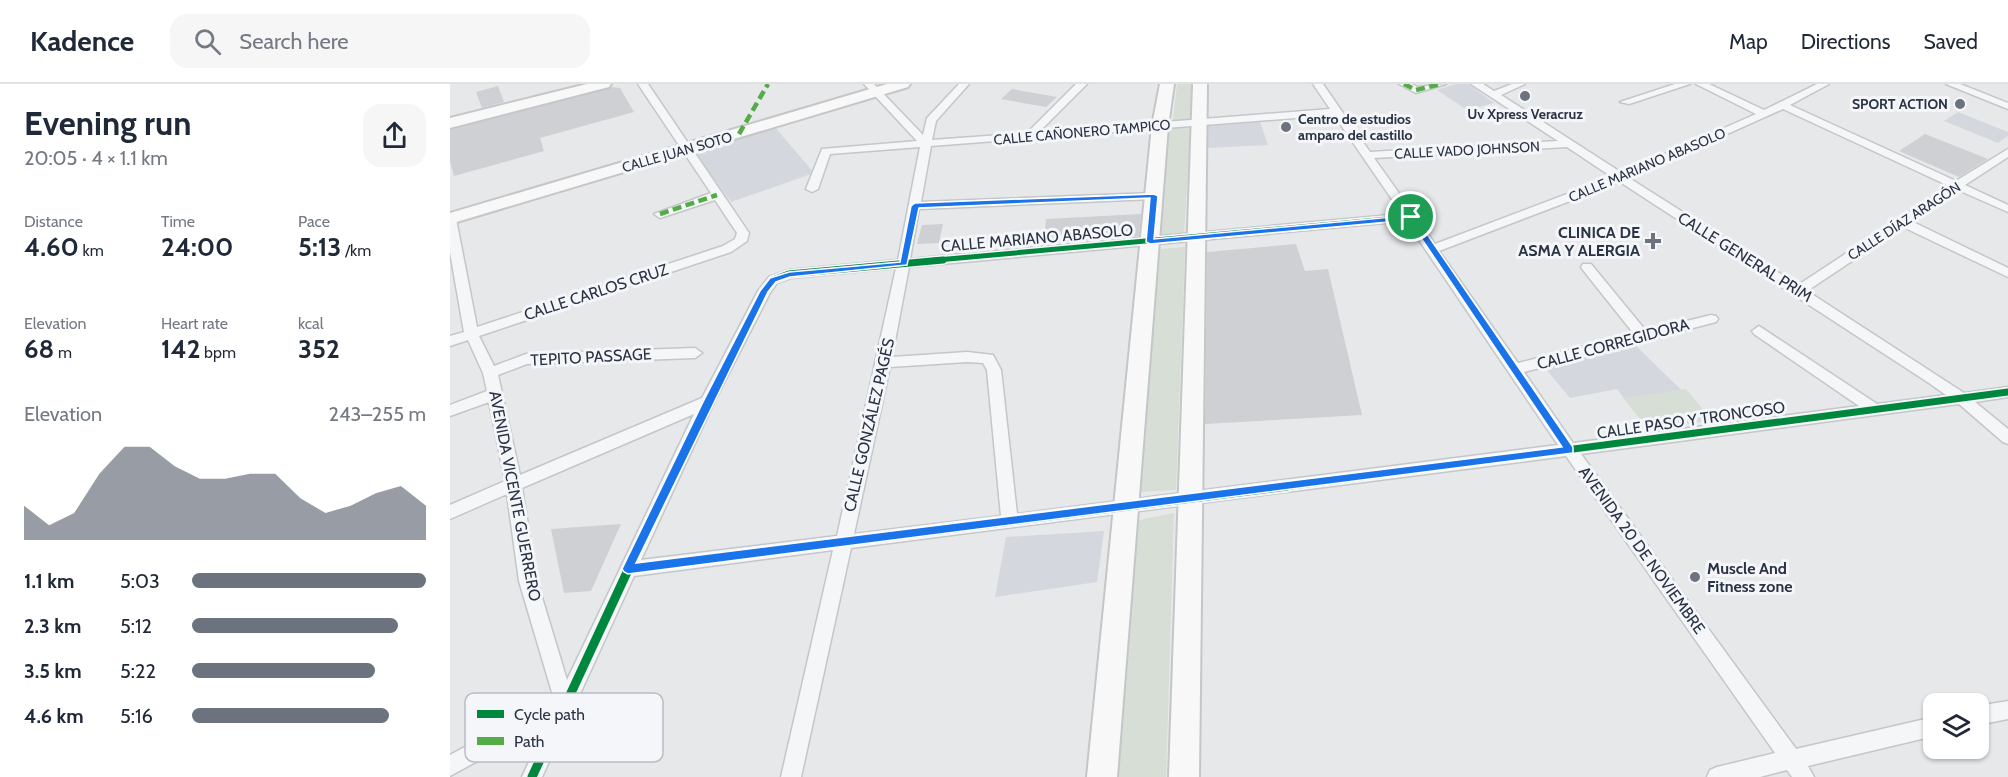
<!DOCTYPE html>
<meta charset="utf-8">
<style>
:root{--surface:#fff;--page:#f6f6f7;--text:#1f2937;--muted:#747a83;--line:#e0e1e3;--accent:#6c737f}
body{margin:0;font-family:Cabin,sans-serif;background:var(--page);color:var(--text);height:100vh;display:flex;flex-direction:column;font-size:22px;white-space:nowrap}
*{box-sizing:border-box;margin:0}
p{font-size:20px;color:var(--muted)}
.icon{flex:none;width:33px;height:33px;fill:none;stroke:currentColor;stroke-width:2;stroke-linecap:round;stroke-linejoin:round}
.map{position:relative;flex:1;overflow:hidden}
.drawer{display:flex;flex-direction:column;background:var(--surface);width:450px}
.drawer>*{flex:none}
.tools{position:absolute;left:1473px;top:609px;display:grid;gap:12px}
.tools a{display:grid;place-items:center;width:66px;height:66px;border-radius:12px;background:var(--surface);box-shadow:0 2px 4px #0004;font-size:30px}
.pin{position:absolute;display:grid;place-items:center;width:51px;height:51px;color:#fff;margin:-26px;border:3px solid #fff;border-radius:50%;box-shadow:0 2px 6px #0007}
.round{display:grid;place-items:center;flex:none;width:63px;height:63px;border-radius:18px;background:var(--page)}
.overview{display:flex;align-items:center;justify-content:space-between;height:102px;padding:0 24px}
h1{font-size:33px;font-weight:800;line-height:45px}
.metrics{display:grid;grid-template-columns:repeat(3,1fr);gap:9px;height:102px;padding:6px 24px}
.metrics div{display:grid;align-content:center}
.metrics b{font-size:26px;font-weight:800}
.metrics small{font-size:16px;font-weight:400}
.metrics p{font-size:16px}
.chart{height:168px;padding:12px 24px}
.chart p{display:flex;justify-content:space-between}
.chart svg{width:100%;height:108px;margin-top:6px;fill:var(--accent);opacity:.7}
ul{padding:0 24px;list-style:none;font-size:20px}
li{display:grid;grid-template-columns:96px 72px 1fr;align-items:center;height:45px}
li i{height:15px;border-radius:8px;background:var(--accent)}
header{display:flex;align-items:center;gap:36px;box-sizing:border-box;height:84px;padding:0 30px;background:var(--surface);border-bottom:2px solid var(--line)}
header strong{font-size:28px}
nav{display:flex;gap:33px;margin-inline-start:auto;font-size:21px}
.search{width:420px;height:54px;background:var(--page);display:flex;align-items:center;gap:15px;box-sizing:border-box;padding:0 21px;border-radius:18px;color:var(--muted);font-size:22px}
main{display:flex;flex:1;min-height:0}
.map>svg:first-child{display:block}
.built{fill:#d4d7dd}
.green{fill:#d6ded6}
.building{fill:#ced0d3}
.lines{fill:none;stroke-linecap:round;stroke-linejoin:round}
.street-casing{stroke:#c4c6c8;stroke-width:3}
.secondary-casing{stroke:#c4c6c8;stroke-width:4}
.street{fill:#f5f6f7;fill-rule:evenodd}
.secondary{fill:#f8f8f8;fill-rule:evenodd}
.quiet{stroke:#54ac47;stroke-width:4.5;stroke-dasharray:9 4.5;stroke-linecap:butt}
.cycleway-far2-casing{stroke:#f4f6f9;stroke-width:8}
.cycleway-far1-casing{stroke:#f4f6f9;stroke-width:10}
.cycleway-casing{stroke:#f4f6f9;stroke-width:13}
.cycleway-far2{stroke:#00873e;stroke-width:5}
.cycleway-far1{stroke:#00873e;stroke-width:7}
.cycleway{stroke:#00873e;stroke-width:9}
.route{fill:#1a73e8;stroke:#fff;stroke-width:1.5;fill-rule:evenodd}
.poi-dot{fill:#6c737f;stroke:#f4f6f9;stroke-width:2}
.labels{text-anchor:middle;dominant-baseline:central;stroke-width:6;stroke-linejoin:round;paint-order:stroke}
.far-poi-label{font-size:14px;font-weight:bold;fill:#2b3445;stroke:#f4f6f9;text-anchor:end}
.far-street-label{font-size:14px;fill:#2b3445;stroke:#f4f6f9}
.poi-label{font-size:16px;font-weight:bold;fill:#2b3445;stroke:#f4f6f9;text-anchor:end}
.street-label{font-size:16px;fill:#2b3445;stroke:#f4f6f9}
.key{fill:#f4f6f9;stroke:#b8bcc3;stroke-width:1.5}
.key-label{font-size:16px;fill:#2b3445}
</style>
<header>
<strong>Kadence</strong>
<div class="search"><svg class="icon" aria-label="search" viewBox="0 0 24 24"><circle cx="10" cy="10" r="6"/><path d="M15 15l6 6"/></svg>Search here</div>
<nav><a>Map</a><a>Directions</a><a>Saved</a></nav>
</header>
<main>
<section class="drawer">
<div class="overview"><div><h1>Evening run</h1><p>20:05 · 4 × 1.1 km</p></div><a class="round"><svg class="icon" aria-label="share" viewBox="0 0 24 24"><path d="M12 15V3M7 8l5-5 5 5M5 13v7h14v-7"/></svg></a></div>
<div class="metrics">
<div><p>Distance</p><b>4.60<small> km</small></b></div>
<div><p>Time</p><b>24:00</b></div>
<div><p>Pace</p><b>5:13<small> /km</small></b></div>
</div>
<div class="metrics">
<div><p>Elevation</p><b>68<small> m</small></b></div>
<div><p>Heart rate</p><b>142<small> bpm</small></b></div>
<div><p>kcal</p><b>352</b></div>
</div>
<div class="chart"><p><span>Elevation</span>243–255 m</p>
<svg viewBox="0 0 160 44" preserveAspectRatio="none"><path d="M0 44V30L10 38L20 33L30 17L40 6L50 6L60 14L70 19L80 19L90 17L100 17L110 27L120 33L130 30L140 25L150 22L160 30V44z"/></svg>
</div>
<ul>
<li><b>1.1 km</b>5:03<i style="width:100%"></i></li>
<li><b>2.3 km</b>5:12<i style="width:88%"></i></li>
<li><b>3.5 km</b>5:22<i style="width:78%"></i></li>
<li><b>4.6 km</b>5:16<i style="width:84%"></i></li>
</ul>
</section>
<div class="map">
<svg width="1558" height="693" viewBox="0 0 1558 693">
<rect width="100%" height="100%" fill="#e6e8ea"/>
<path class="built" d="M1006 0H1018L1044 19 1017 26 987 6Z
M1508 28 1558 48V52L1548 59 1494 37Z
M810 38 818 61 756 64V42Z
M324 42 364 89 281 118 243 67Z
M1183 259 1262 336 1199 346 1167 305 1120 314 1095 284Z
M654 447 647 498 545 513 556 453Z"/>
<path class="green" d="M727 0H743L740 35 723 37Z
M741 42 734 149 706 152 719 45Z
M735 163 726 406 689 408 710 165Z
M1236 305 1262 336 1199 346 1173 314Z
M724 429 716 693H663L689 436Z"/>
<path class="building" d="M48 2 54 18 32 24 26 8Z
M162 3 170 4 184 28 90 54 94 67 4 92 0 78V46Z
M562 5 607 13 596 23 551 15Z
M1475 50 1538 75 1509 93 1449 67Z
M691 130 689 152 594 160 596 135Z
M493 140 489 159 467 160 472 141Z
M846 160 855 187 878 185 912 331 755 340 757 168Z
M171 440 141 507 114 509 101 445Z"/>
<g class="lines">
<g class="street-casing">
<path id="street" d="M188 0H198L299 149 297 157 281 168 29 252 44 282 76 270 245 264 252 269 245 274 77 280 48 291 70 391 252 314 308 207 319 193 339 186 448 176 470 63 380 70 368 105 362 108 356 105 372 65 467 57 414 0H424L473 51 477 34 509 0H519L486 37 482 56 577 49 626 0H637L589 48 880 25 863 0H873L920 68 1108 57 1021 0H1033L1044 7 1062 0H1075L1051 11 1172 89 1306 30 1246 0H1259L1314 26 1367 0H1379L1340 21 1506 97 1558 65V73L1515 101 1558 121V128L1508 106 1461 137 1558 184V193L1453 143 1357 207 1514 309 1558 303V313L1525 318 1558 345V360L1553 358 1509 320 1131 370 1346 665 1484 633V652L1358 682 1364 693H1342L1337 686 1310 693H1257L1260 686 1267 683 1325 669 1116 372 401 464 351 693H331L383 466 184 492 92 693H72L97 639 0 692V671L104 615 69 497 57 410 0 435V421L55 397 39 318 0 332V321L37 307 33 289 18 256 0 262V252L14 248 0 168V131L6 135 27 243 273 162 285 155 287 149 265 116 210 134 204 130 261 109ZM1333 25 1499 102 1348 201 1179 94ZM884 31 952 130 460 175 469 125 704 115 710 112 704 109 471 118 481 62ZM1117 63 1162 93 985 160 924 74ZM1170 98 1479 299 1496 311 1427 320 1309 242 1302 247 1304 250 1409 322 1123 359 1074 288 1266 238 1268 235 1266 232 1261 231 1196 247 1141 180H1133L1131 183 1133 186 1184 250 1068 279 989 167ZM956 137 1108 361 567 430 551 286 543 271 517 268 442 273 459 183ZM446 184 387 452 191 476 264 318 320 209 327 199 341 194ZM517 278 533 279 537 286 551 432 404 450 440 283ZM244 330 117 596 87 497 72 404Z
M949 0H962L967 3 996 0 966 9Z
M1225 0H1240L1179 20 1170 18Z
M1496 0H1510L1558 19V25Z
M1558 617V635L1528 641V622Z"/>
</g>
<g class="secondary-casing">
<path id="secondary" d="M137 0H161L159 3 0 44V34Z
M437 0H460L458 3 0 140V129Z
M710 0H724L718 42 667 693H637L702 42Z
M743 0H757L749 693H719Z"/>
</g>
<use href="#street" class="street"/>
<use href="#secondary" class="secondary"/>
<path class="quiet" d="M954 0 966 6 991 0
M289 50 318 0
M210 130 267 111"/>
<g class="cycleway-far2-casing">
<path id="cycleway-far2" d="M476 177 961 133"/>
</g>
<g class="cycleway-far1-casing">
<path id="cycleway-far1" d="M216 404 314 207 323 196 339 190 493 176
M826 404 1558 308"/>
</g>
<g class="cycleway-casing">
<path id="cycleway" d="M178 485 837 402
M82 693 217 402"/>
</g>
<use href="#cycleway-far2" class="cycleway-far2"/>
<use href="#cycleway-far1" class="cycleway-far1"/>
<use href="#cycleway" class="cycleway"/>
</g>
<path class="route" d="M704 110 708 112 704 155 964 131 1123 363V369L178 490 174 488 172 485 253 318 310 207 320 194 339 188 450 178 461 122 465 119ZM700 114 696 158 700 160 959 136 1112 363 186 479 318 208 326 198 340 193 457 181 469 124Z"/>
<g class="poi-dot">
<circle cx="1075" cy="12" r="6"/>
<circle cx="1510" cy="20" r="6"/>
<circle cx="836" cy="43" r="6"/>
<path d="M1200 148h6v6h6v6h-6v6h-6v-6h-6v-6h6z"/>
<circle cx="1245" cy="493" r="6"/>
</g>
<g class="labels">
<g class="far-poi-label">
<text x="1498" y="20">SPORT ACTION</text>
<text x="1075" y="30" text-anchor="middle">Uv Xpress Veracruz</text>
<text x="848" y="35" text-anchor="start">Centro de estudios<tspan x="848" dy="16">amparo del castillo</tspan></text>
</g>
<g class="far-street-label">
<text transform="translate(632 48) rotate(-5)">CALLE CAÑONERO TAMPICO</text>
<text transform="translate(1017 66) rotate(-3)">CALLE VADO JOHNSON</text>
<text transform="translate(227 68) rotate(-16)">CALLE JUAN SOTO</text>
<text transform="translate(1197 81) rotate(-23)">CALLE MARIANO ABASOLO</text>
<text transform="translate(1454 137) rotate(-33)">CALLE DÍAZ ARAGÓN</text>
</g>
<g class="poi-label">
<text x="1190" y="148">CLINICA DE<tspan x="1190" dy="18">ASMA Y ALERGIA</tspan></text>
<text x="1257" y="484" text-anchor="start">Muscle And<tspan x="1257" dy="18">Fitness zone</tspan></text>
</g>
<g class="street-label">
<text transform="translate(587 154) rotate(-5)">CALLE MARIANO ABASOLO</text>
<text transform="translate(1295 173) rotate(32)">CALLE GENERAL PRIM</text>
<text transform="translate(146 208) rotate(-18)">CALLE CARLOS CRUZ</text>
<text transform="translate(1163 260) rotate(-15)">CALLE CORREGIDORA</text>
<text transform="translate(141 273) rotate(-3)">TEPITO PASSAGE</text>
<text transform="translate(1241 336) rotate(-8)">CALLE PASO Y TRONCOSO</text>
<text transform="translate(419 341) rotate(-77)">CALLE GONZÁLEZ PAGÉS</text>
<text transform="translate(65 412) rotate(79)">AVENIDA VICENTE GUERRERO</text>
<text transform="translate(1192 466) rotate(54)">AVENIDA 20 DE NOVIEMBRE</text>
</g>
</g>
<rect x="15" y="609" width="198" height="69" rx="9" class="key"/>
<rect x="27" y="626" width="27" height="8" fill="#00873e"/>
<rect x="27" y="653" width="27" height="8" fill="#54ac47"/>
<g class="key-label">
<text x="64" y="636">Cycle path</text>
<text x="64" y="663">Path</text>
</g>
</svg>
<div class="tools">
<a><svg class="icon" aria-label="layers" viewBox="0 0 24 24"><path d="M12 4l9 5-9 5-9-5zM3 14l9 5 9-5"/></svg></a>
</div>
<div class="pin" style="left:961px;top:133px;background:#1e9e55"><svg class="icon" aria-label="arrive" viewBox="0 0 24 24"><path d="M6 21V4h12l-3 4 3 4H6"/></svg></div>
</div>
</main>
